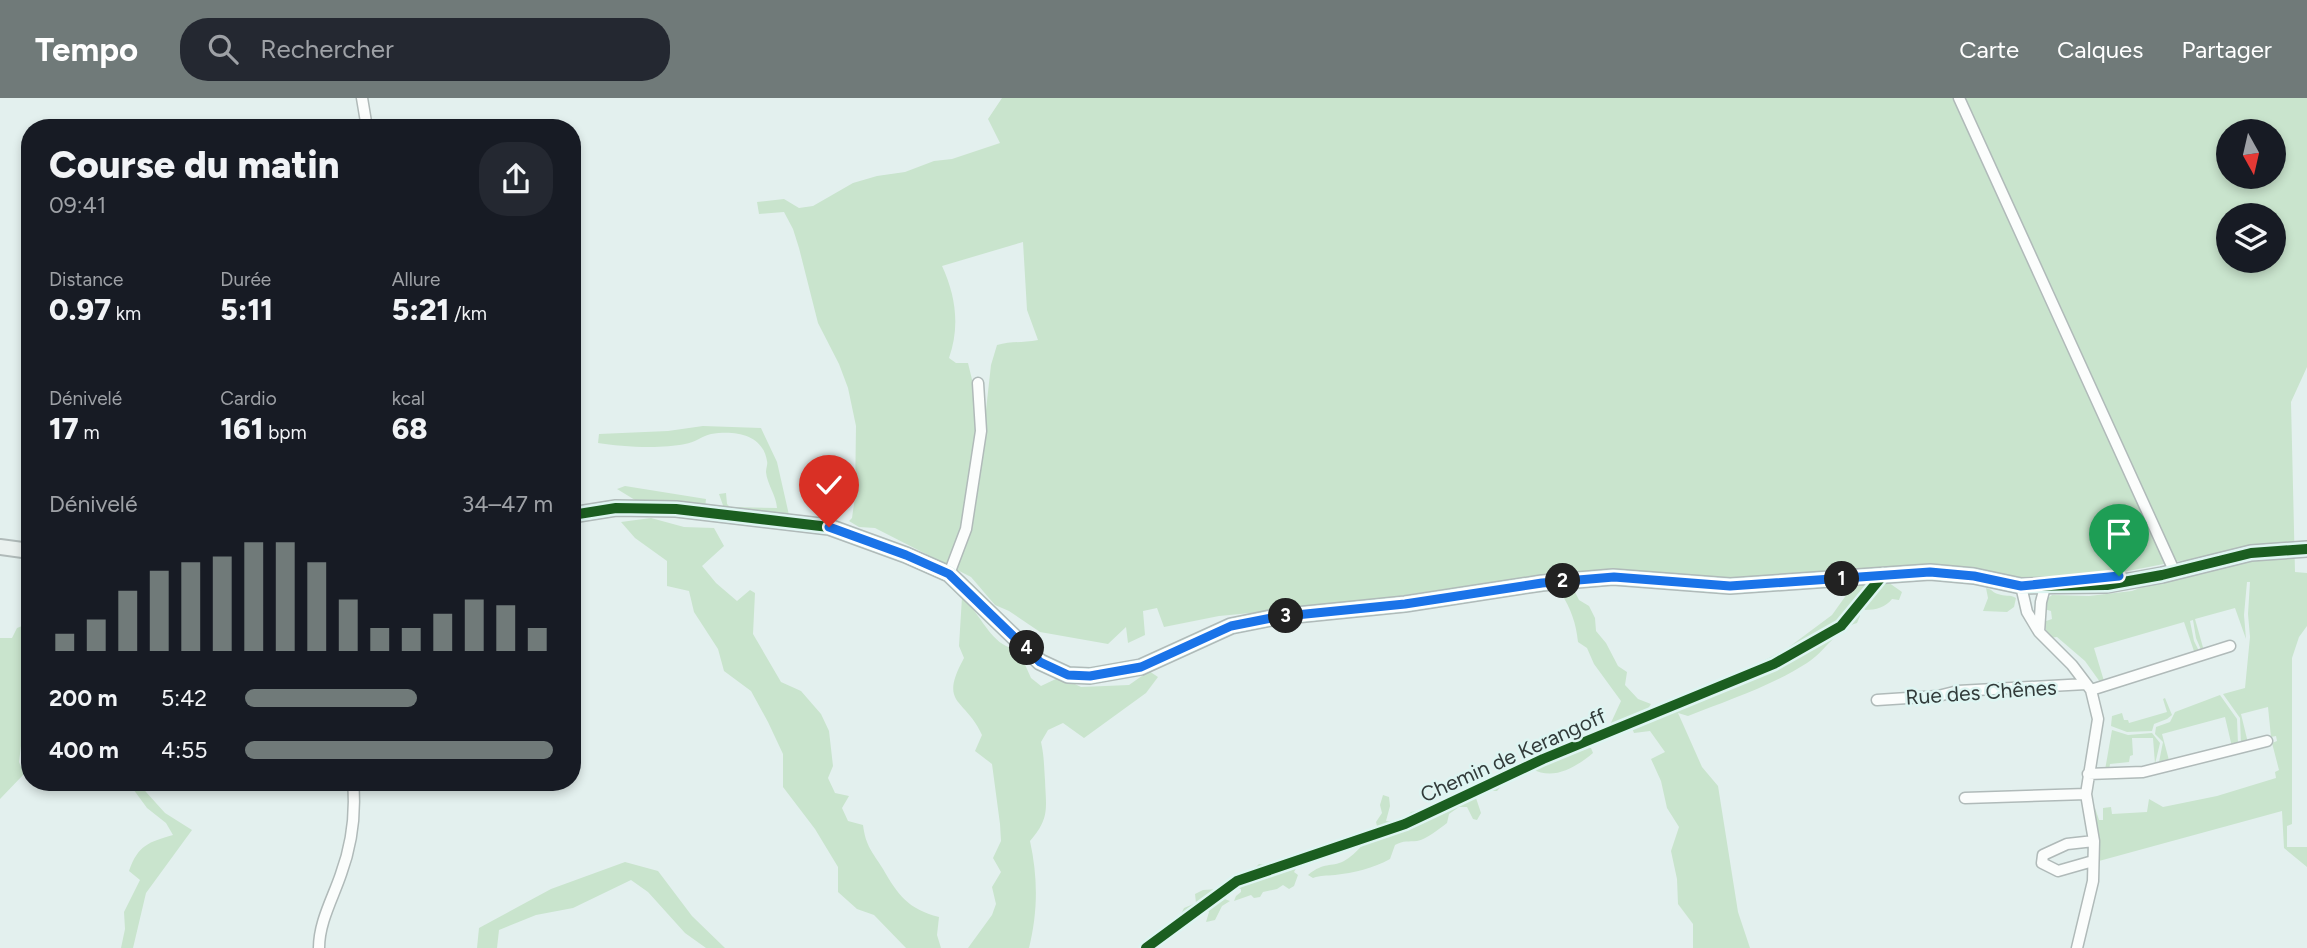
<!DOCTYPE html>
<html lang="fr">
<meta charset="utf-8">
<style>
:root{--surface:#171b24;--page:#242831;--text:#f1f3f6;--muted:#9ea1a6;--accent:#707a79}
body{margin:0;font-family:Figtree,sans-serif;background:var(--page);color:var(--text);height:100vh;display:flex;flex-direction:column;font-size:26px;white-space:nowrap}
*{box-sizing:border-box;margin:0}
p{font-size:23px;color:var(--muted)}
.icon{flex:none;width:38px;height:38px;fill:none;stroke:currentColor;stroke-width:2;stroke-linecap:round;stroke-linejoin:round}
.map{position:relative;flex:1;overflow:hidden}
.sheet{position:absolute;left:21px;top:21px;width:560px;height:672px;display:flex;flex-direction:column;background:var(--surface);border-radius:28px;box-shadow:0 4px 10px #0003}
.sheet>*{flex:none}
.needle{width:46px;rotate:172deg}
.buttons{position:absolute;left:2216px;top:21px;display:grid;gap:14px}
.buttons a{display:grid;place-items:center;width:70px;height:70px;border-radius:50%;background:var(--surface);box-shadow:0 4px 10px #0003;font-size:35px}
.pin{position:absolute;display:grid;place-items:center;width:60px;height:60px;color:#fff;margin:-72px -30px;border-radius:50% 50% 50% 0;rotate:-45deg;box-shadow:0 0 7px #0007}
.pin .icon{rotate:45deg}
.km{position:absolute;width:35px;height:35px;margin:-18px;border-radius:50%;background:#222;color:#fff;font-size:19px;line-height:35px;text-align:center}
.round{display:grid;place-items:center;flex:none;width:74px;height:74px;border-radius:28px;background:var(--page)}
.head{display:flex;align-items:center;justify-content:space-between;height:119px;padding:0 28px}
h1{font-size:38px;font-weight:800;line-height:52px}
.metrics{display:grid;grid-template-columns:repeat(3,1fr);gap:10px;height:119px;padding:7px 28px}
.metrics div{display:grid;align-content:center}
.metrics b{font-size:30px;font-weight:800}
.metrics small{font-size:19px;font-weight:400}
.metrics p{font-size:19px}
.chart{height:196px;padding:14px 28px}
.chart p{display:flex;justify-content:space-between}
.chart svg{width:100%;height:126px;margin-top:7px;stroke:var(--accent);stroke-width:6}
ul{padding:0 28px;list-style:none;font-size:23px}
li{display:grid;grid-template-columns:112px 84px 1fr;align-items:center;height:52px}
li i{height:18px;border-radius:9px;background:var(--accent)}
header{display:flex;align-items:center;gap:42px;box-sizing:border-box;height:98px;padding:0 35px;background:var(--accent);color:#fff}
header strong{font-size:33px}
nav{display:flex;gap:38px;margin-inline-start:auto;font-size:24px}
.search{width:490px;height:63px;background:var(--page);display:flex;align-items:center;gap:18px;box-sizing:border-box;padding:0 24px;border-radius:28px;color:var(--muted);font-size:26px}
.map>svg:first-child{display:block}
.green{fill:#c9e4cd;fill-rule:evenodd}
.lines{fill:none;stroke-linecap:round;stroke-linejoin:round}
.street-casing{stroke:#b0bab9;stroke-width:13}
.secondary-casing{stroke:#b0bab9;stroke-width:18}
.street{stroke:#fbfdfc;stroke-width:10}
.secondary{stroke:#eaf1ef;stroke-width:14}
.cycleway-casing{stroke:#def5f2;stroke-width:15}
.cycleway{stroke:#1b5e20;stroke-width:10}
.route-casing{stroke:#fff;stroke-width:14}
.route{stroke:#1a73e8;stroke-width:9}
.labels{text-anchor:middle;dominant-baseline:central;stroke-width:5;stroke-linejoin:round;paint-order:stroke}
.street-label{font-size:21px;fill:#323b3a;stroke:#def5f2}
</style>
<header>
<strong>Tempo</strong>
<div class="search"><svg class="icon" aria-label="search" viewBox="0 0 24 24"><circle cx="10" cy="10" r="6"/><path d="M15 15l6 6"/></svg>Rechercher</div>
<nav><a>Carte</a><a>Calques</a><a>Partager</a></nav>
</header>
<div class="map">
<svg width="2307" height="850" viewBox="0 0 2307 850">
<rect width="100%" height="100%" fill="#e3f0ee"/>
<path class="green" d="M1002 0H2307V269L2291 304 2295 474 2307 475V528L2299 539 2292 560V726L2287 728V749H2307V769L2284 750 2282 713 2099 763 2097 758 2093 710H2095L2099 722H2103V710L2111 709 2112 716 2147 714 2149 701 2163 709 2217 698 2276 680 2275 674 2279 672 2272 645 2277 643 2276 638 2271 639 2268 609 2241 616 2248 645 2241 647 2240 620 2223 596 2245 590 2250 539 2248 516 2250 484H2247L2244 517 2246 541 2235 510 2195 521 2204 553 2202 554 2196 540 2193 522 2190 523 2194 543 2200 555 2195 556 2184 524 2094 550 2104 583 2100 584 2085 563 2057 539 2049 540 2043 524 2052 521 2051 513 2044 511V503L2052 497 2089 498 2132 493 2220 459 2179 463 2123 474 2028 484 1973 476 1732 485 1635 475H1578L1493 484 1346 506 1219 518 1164 529 1157 510 1143 513 1145 537 1128 545 1126 529 1108 546 1040 534 1009 513 995 507 971 479 875 430 859 429 849 423 852 420 855 399 856 328 848 290 839 266 818 225 799 150 793 131 784 114 759 116 757 104 784 101 799 110 813 108 853 85 877 78 905 74 934 63 952 61 1000 45 988 21ZM2228 33H2273V79H2228ZM2228 117H2273V163H2228ZM1023 144 1027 212 1038 242C1023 245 1011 243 997 247L991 267 986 312 975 294 968 265H956L949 260C960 229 956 198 942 168Z
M703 328 761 330 777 364 789 417 725 413 719 396 726 395 727 406 730 409 777 410C776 397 767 386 766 374 766 370 768 366 767 363 763 336 734 332 711 336 702 338 694 345 685 346 662 351 621 349 598 345L599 336 668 333Z
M625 388 706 401 705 410 675 407 670 403 635 402 617 391Z
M651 420 684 429 714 430 724 448 702 468 716 485 737 503 750 492 755 495 753 536 781 584 801 593 821 616 829 633 833 668 828 680 835 695 849 698 842 710 848 723 863 727C866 749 872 753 883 771 898 797 908 811 939 819L937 837 941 850H906L874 817 857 811 838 794V769L815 731 783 689V656L768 624 751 593 724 573 718 551 694 514 689 493 667 488V463L635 440 621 424Z
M1885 482 1902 494 1899 502 1892 501C1886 509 1876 512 1865 512L1862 508 1858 513 1860 518 1857 525C1836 531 1825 554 1807 565 1771 588 1728 602 1688 618L1678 615 1702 669 1718 688 1738 814 1750 850H1693V826L1678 806 1677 781 1671 753 1679 729 1667 710 1661 683 1651 661 1665 654 1650 633 1634 635 1632 630 1609 629 1621 603 1594 566 1587 550 1578 544C1576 525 1571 511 1561 495L1573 490 1579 502 1589 508 1595 520 1596 533 1606 545 1618 568 1627 574 1625 587 1638 601 1651 606 1646 614 1720 584 1785 552 1832 517 1852 489 1862 486 1867 490Z
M1986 490C1992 491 1993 495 1998 496 2005 499 2009 496 2016 500L2014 509 2007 514 1983 513 1988 500Z
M962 499C978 513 988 539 1006 548 1010 550 1014 550 1018 551L1031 580 1041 588 1060 579 1081 589 1129 587 1149 573 1158 579 1146 595 1084 640 1063 625 1048 632 1041 644C1044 657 1044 668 1045 682 1046 710 1050 720 1030 743 1038 780 1038 813 1029 850H968L992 817 996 806 992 789 1001 774 993 760 1001 743 1000 726 992 666 975 653 982 637C965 599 938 608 964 560L959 548Z
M22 528 30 540 27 550 30 557V636L21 648 19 664 24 676 0 701V540H12L17 530Z
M2220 597 2237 621 2238 646 2232 649 2225 619 2162 636 2170 666 2158 669 2163 644 2155 636 2156 629 2170 624 2175 614Z
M2165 600 2172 617 2167 621 2154 626 2152 633 2127 634 2111 628 2112 618 2122 615 2124 622H2128L2129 625 2167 614 2163 601Z
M2112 632 2128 637 2152 635 2160 645 2155 666 2153 640H2132L2133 657 2130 658 2129 664 2110 666 2109 672H2105Z
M1581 642 1583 649 1591 650 1593 655C1576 669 1554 683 1532 671L1504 685 1497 693H1489L1476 700 1481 715 1477 722 1473 721 1467 709H1459L1449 716 1447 725C1439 731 1427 741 1417 743 1408 744 1404 742 1395 747L1390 761C1374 770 1353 775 1335 777 1326 778 1321 777 1313 780L1308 777C1325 763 1330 770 1344 763 1357 756 1366 741 1378 732L1376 724 1382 715 1380 707 1383 697 1389 699 1390 708 1386 723C1395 725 1406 722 1411 714 1422 712 1431 712 1438 703L1454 700 1461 693 1491 681 1498 676 1503 677 1521 665 1531 664 1543 653 1564 643Z
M128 684H137L165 715 192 732 146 795 133 850H121L125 831 124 814 140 782 129 773C138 747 149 744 173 737L166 725 147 710Z
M625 764 658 773 692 818 725 850H706L685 835 648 794 631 782 573 810 536 817 499 832 497 850H477L479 830 551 791Z
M1299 765 1294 774 1298 777 1294 788 1289 791 1283 787 1277 791 1263 794 1260 799 1254 800 1251 797 1234 803 1236 798 1241 794V791L1235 789 1222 800 1230 803 1222 808 1215 822 1206 824 1209 814 1205 810 1190 820 1181 816 1184 810 1196 805 1195 796 1203 792 1219 791 1234 780 1253 772 1259 766 1273 768Z"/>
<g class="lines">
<g class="street-casing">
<path id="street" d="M362 0 367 30
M1959 0 2172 468
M949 476 966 431 981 333 978 285
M2021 488 2027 514 2039 534 2041 504 2045 489
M2039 534 2072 567 2091 592 2098 621 2086 696 2094 743 2093 783 2077 850
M2091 592 2230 548
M1877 602 1938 598 1958 593 2086 586
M2088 676 2143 674 2267 643
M1965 700 2086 696
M2093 763 2058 773 2042 765 2043 757 2067 746 2094 743
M319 850C319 824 333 800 341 776 352 746 356 717 353 684
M1146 850 1237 783 1405 726 1543 661 1774 566 1841 528 1883 477"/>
</g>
<g class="secondary-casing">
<path id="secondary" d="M572 417 616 410 676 411 829 429 906 457 949 476 1040 564 1068 577 1090 578 1141 569 1231 528 1276 519 1405 506 1542 485 1613 479 1730 488 1930 474 1974 478 2021 488 2107 487 2162 477 2251 455 2307 451
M0 449 30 453"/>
</g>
<use href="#street" class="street"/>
<use href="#secondary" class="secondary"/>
<g class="cycleway-casing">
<path id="cycleway" d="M572 417 616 410 676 411 829 429 906 457 949 476 1040 564 1068 577 1090 578 1141 569 1231 528 1276 519 1405 506 1542 485 1613 479 1730 488 1930 474 1974 478 2021 488 2107 487 2162 477 2251 455 2307 451
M1146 850 1237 783 1405 726 1543 661 1774 566 1841 528 1883 477"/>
</g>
<use href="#cycleway" class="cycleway"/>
</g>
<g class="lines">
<g class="route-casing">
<path id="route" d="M829 429 906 457 949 476 1040 564 1068 577 1090 578 1141 569 1231 528 1276 519 1405 506 1542 485 1614 479 1730 488 1930 474 1974 478 2021 488 2119 478"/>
</g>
<use href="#route" class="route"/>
</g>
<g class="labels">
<g class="street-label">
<text transform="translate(1981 594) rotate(-4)">Rue des Chênes</text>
<text transform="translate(1513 657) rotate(-24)">Chemin de Kerangoff</text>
</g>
</g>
</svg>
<div class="buttons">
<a><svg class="needle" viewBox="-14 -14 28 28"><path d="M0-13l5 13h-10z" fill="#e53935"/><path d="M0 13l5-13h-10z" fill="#9ea1a6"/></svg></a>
<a><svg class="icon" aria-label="layers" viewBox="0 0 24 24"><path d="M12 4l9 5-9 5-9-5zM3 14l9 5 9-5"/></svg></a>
</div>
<div class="pin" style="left:2119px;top:478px;background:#1e9e55"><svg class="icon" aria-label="arrive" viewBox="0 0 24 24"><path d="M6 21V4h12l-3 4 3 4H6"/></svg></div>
<div class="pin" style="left:829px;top:429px;background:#d93025"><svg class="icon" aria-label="check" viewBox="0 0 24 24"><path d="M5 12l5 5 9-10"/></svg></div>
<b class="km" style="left:1842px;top:481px">1</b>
<b class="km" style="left:1563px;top:483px">2</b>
<b class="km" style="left:1286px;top:518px">3</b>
<b class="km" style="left:1027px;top:550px">4</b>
<section class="sheet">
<div class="head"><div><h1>Course du matin</h1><p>09:41</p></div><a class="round"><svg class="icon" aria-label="share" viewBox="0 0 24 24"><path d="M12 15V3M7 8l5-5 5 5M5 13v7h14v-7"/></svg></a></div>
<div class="metrics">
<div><p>Distance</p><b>0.97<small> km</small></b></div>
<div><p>Durée</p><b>5:11</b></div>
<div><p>Allure</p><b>5:21<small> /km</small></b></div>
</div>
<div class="metrics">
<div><p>Dénivelé</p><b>17<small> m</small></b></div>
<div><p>Cardio</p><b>161<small> bpm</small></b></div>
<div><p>kcal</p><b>68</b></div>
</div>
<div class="chart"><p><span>Dénivelé</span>34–47 m</p>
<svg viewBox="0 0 160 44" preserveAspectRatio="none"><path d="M5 44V38M15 44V33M25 44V23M35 44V16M45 44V13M55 44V11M65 44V6M75 44V6M85 44V13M95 44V26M105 44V36M115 44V36M125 44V31M135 44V26M145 44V28M155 44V36"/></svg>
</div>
<ul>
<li><b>200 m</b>5:42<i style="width:56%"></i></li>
<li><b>400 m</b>4:55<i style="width:100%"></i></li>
</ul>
</section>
</div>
